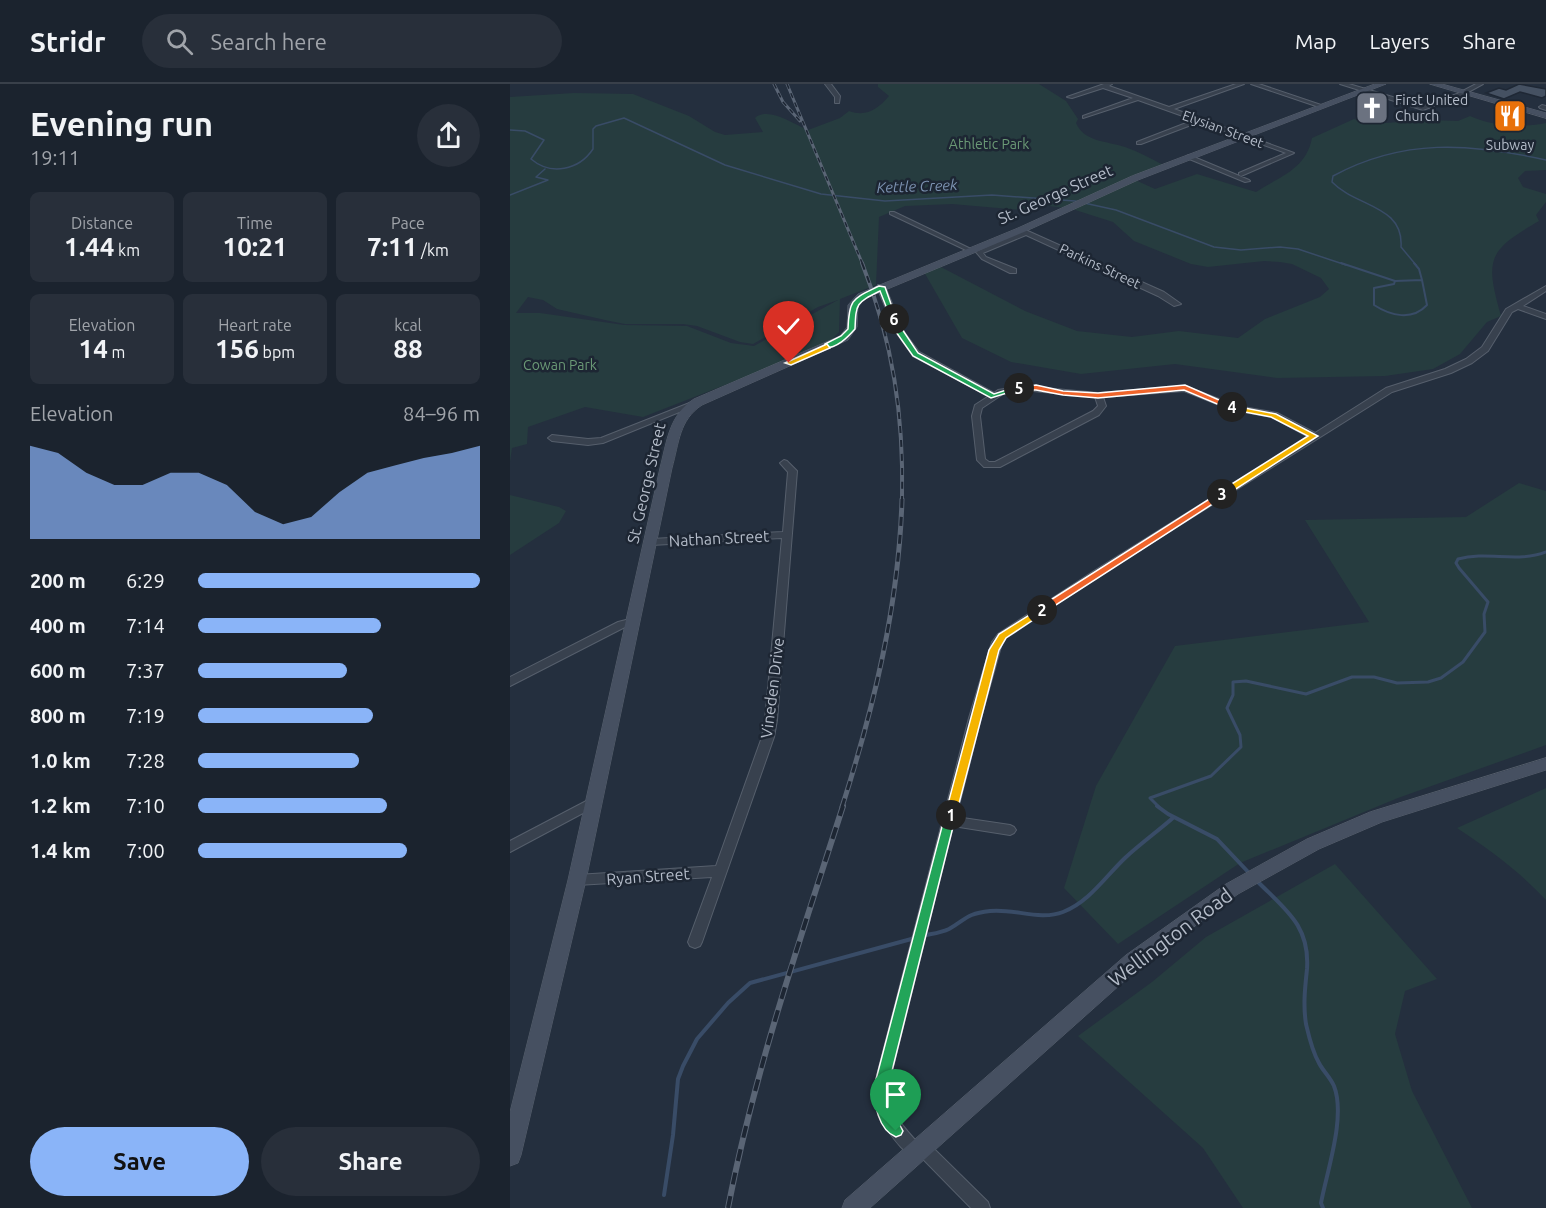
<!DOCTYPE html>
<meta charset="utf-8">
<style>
:root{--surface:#1b232e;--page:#282f3a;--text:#f1f3f6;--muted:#a0a4aa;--line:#39404a;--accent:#8ab4f8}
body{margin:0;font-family:Ubuntu,sans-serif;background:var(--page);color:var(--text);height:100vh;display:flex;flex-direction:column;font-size:22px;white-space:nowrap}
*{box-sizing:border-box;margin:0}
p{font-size:20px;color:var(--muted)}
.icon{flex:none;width:33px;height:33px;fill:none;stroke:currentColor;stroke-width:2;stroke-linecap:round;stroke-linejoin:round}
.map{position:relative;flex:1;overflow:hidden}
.drawer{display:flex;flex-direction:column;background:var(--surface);width:510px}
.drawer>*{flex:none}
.pin{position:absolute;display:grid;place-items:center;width:51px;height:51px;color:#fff;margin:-62px -26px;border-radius:50% 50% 50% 0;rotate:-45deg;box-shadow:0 0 6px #0007}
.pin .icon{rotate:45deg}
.km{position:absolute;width:30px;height:30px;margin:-15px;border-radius:50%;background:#222;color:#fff;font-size:16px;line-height:30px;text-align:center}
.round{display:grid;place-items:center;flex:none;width:63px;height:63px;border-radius:32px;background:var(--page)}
.head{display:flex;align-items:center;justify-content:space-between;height:102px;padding:0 30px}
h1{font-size:33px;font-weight:700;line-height:45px}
.metrics{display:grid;grid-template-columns:repeat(3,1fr);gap:9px;height:102px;padding:6px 30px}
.metrics div{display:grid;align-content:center;border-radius:9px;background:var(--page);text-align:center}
.metrics b{font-size:26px;font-weight:700}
.metrics small{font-size:16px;font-weight:400}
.metrics p{font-size:16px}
.chart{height:168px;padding:12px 30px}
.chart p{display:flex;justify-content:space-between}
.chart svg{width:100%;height:108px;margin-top:6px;fill:var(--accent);opacity:.7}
.button{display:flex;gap:12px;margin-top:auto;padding:12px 30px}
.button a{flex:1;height:69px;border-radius:36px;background:var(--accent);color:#111;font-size:24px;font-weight:700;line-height:69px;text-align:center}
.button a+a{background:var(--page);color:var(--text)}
ul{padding:0 30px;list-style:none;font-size:20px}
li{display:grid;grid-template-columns:96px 72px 1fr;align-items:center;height:45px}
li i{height:15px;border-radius:8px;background:var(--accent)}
header{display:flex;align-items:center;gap:36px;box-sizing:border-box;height:84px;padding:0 30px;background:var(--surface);border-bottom:2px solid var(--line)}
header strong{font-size:28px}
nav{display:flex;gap:33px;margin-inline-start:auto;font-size:21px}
.search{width:420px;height:54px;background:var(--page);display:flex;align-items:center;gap:15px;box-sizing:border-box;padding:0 21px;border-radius:33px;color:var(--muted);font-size:22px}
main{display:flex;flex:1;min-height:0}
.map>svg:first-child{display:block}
.green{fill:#263c3f;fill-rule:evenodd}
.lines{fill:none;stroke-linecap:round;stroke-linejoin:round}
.stream-far3{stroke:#394c67;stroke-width:1.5}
.stream-far2{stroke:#394c67;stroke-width:2}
.stream-far1{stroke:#394c67;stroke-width:3}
.stream{stroke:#394c67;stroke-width:4}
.building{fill:#455162;stroke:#1f2835;stroke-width:1.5}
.street-casing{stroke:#565f6c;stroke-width:2}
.secondary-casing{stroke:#565f6c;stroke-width:1}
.street{fill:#38414e;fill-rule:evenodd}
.secondary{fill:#465061;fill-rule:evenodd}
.rail-far3-casing{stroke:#5a6575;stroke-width:3}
.rail-far2-casing{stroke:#5a6575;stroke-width:4}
.rail-far1-casing{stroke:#5a6575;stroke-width:5}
.rail-casing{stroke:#5a6575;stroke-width:6}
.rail-far3{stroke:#1d2633;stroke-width:1.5;stroke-dasharray:5;stroke-linecap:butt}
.rail-far2{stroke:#1d2633;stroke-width:2;stroke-dasharray:7;stroke-linecap:butt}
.rail-far1{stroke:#1d2633;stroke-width:3;stroke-dasharray:9;stroke-linecap:butt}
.rail{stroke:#1d2633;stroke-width:4;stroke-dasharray:12;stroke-linecap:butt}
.split-1{fill:#22a559;stroke:#fff;stroke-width:1.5}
.split-2{fill:#f5b400;stroke:#fff;stroke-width:1.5}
.split-3{fill:#f0652b;stroke:#fff;stroke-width:1.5}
.split-4{fill:#f5b400;stroke:#fff;stroke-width:1.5}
.split-5{fill:#f0652b;stroke:#fff;stroke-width:1.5}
.split-6{fill:#22a559;stroke:#fff;stroke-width:1.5}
.split-7{fill:#22a559;stroke:#fff;stroke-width:1.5}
.split-8{fill:#f5b400;stroke:#fff;stroke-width:1.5}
.labels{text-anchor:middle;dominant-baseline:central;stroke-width:5;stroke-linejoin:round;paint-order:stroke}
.far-poi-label{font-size:14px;fill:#b4bcc9;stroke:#1d2633;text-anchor:start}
.far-street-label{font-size:14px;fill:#b4bcc9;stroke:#1d2633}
.far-park-label{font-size:14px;fill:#6b9a76;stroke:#1d2633}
.far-water-label{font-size:15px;font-style:italic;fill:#7c92b1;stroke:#1d2633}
.street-label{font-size:16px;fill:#b4bcc9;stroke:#1d2633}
.near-street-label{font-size:20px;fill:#b4bcc9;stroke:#1d2633}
</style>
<header>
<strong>Stridr</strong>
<div class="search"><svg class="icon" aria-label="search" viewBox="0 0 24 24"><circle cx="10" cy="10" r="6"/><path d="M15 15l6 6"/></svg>Search here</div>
<nav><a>Map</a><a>Layers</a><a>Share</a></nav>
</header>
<main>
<section class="drawer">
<div class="head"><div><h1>Evening run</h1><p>19:11</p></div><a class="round"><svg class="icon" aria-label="share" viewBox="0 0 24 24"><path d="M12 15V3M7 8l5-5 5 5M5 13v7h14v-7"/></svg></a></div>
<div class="metrics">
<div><p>Distance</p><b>1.44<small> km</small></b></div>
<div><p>Time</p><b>10:21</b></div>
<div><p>Pace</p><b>7:11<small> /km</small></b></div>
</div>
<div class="metrics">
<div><p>Elevation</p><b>14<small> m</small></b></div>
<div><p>Heart rate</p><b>156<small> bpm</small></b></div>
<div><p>kcal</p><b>88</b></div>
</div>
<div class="chart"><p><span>Elevation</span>84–96 m</p>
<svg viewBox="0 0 160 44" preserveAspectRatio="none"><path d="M0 44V6L10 9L20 17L30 22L40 22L50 17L60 17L70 22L80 33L90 38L100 35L110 25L120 17L130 14L140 11L150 9L160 6V44z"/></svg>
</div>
<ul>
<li><b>200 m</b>6:29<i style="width:100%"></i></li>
<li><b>400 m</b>7:14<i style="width:65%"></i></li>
<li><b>600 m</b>7:37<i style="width:53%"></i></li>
<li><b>800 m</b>7:19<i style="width:62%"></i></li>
<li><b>1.0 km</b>7:28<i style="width:57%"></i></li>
<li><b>1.2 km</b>7:10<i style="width:67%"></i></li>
<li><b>1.4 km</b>7:00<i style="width:74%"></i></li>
</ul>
<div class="button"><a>Save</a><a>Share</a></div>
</section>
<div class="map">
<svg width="1036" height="1124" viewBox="0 0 1036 1124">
<rect width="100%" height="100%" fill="#242f3e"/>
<path class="green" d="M368 0H529L556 17 568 35 566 39C574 58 597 57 615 63 629 68 642 75 655 82L623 95 645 105 687 90 746 108C771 92 796 85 802 54L844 35 861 40 919 36 948 37 960 32C981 42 1013 44 1036 39V86L1015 87 1008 94 1013 103 1036 110V118L1026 131 1029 137C977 167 975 175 991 232L977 238 950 270 923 285 875 292 767 294 665 280 571 290 501 278 452 254 414 188 429 182 515 227 567 247 622 253 669 247 728 254 755 235 810 213 819 205 811 194 782 180 770 178 754 177 698 183 681 180 624 157 603 138 562 125 532 121 512 126 442 120 395 122 369 133 366 201 330 215 329 248 315 262 133 333 75 323 18 343 17 360 2 364 0 378V13L64 9 123 10 179 32 205 48 215 51 253 48 245 34C258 22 283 40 298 46L330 34 339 27C356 33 367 26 379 12L368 3ZM18 213 33 216 47 225 95 236 115 240H173L187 242 230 258 243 260 308 223 328 216 244 262 221 259 177 242 114 241 30 229H6Z
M1009 399 1036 407V661L888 714 730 779 608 860 554 804 586 702 665 562 859 538 795 436 956 433Z
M0 411 49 423 56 427 49 439 0 471Z
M1036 704V816C1009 787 980 766 947 744Z
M825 780 927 895 895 907 885 950 902 1007 962 1124H733L693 1064 568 952 642 898 696 853Z"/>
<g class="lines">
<path class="stream-far3" d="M0 46 15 47 34 56 21 75C41 92 69 86 83 65V45L86 42 114 34 215 81 311 110 375 117 482 111 565 117 606 126 704 163 731 166 770 163 788 165 836 181
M0 111 38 96 26 93 35 85
M906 181 891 163C894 121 846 123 822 98L823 92C893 54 960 59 1036 76"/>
<path class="stream-far2" d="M831 179 885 197 912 196 909 185 904 179
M885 197 884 200 864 204V221C881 232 902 237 917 221L912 196"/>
<path class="stream-far1" d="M649 723 640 714 701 692 731 663 730 651 717 624 723 611V598L736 597 796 610 842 593H864L887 599 918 598 931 594 953 578 975 548 974 530 978 518 949 484 946 479 948 475C977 467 1008 479 1036 468"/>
<path class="stream" d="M647 722 658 730 707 755 741 791
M748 798C776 826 800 842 797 885 795 904 793 921 796 940 799 953 802 967 809 979 813 987 820 993 824 1002 836 1033 817 1087 811 1119L813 1124
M412 852C420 850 431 849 439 845 457 835 455 830 480 827 503 824 530 837 553 828 579 818 595 793 615 774 630 760 648 747 664 733
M154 1111 163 1051 168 995 173 982 187 955 218 919 240 899 405 854"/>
</g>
<path class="building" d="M1009 0 1036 5V12L1032 14 1010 8 994 15 976 9 989 4 996 6Z"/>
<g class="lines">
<g class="street-casing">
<path id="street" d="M315 0H321L330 12 329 19H325V13Z
M594 0H602L599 2 659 23 726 0H734L664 25 784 69 731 92 729 91V89L776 69 689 38 631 60H627V58L684 36 628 16 573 34V32L623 14 593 4 562 14 557 13Z
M741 0H749L814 22 809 23Z
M830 0H839L913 22 947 10 966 0H973L951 12 913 26Z
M1032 21 1036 22V26L1030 24 1029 23Z
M679 71 739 96 740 97 735 98 677 74V72Z
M380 128H384L463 166 458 167 380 130Z
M511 144 654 208 671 220 664 222 648 212 516 151 473 169 476 173 506 185V189H500L472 175 466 168 510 148 508 146Z
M368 201 375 203 394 248 409 268 484 309 488 306 513 302 588 309 675 302 727 322 767 329 805 349 876 304 935 285 956 275 972 263 996 225 1036 202V207L1013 222 1036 230V235L1008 225 1002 228 978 267 962 279 941 289 882 308 590 491 496 554 492 559 471 634 446 733 500 741 504 743 506 746 504 749 500 751 443 742 378 1003C380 1029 390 1039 407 1058L412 1056 417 1058 478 1118 480 1124H461L411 1073 406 1075C400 1073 396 1068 391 1063 375 1045 365 1028 364 1003L459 634 482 558 488 550 584 487 799 353 762 333 722 326 674 307 593 313 596 322 589 331 490 383H474L467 376 462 332 465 321 479 312 403 272 386 248 367 203ZM513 306 585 313 588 322 583 327 485 378H479L475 375 470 332 472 324 493 310Z
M182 318H185L189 320 93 359 78 361 42 357 38 354 42 351 78 355 91 354Z
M274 376 277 377 287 387 267 636 264 653 192 858 190 862 185 864 180 862 178 858 202 793 67 801 63 800 61 796 63 792 67 791 206 782 252 653 255 636 272 454 141 461 136 458 141 455 273 448 278 388 270 379Z
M124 534 129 537 128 539 115 543 0 602V593L108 538Z
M84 713 88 715 90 718 88 721 0 768V757Z"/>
</g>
<g class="secondary-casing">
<path id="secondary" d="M865 0H876L628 96 514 148 356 214 348 222 347 243 338 256 192 321C169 336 169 359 162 384L76 796 11 1071 8 1079 0 1082V1028L58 796 150 384C157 357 159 331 184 315L330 252 337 243 338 221 348 210 508 144 622 92Z
M920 0H932L1036 29V34Z
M1036 674V686L872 738 809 765 728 810 630 883 360 1124H332L335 1116 616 871 716 800 797 755 860 728Z"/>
</g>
<use href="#street" class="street"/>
<use href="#secondary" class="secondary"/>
<g class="rail-far3-casing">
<path id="rail-far3" d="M264 0 273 18 290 37
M277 0 353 181"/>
</g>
<g class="rail-far2-casing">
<path id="rail-far2" d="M352 179C383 258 394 332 392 416"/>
</g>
<g class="rail-far1-casing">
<path id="rail-far1" d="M332 723C364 623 389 520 392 415"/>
</g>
<g class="rail-casing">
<path id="rail" d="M218 1124C245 985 290 856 333 722"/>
</g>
<use href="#rail-far3" class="rail-far3"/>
<use href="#rail-far2" class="rail-far2"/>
<use href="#rail-far1" class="rail-far1"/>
<use href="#rail" class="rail"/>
</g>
<path class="split-1" d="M441 726 446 731 378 1003V1019L393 1047 391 1051 386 1053C368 1046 364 1019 364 1003L435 731Z"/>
<path class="split-2" d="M532 523 535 524V528L496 554 489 566 446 731 441 735 437 734 435 731 479 566 489 550Z"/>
<path class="split-3" d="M712 407 716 410 715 412 535 528H528V524Z"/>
<path class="split-4" d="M719 321 766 330 808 352 715 412H709V408L798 352 761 333 719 325Z"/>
<path class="split-5" d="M526 301 553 307 588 309 675 301 725 323 719 325 674 306 588 314 553 311 526 306H509L505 304Z"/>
<path class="split-6" d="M384 233 408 269 484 310 509 302 513 304 481 314 403 272 386 248 381 235Z"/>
<path class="split-7" d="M369 202 375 203 387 237 381 235 370 207C346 219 346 219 345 245 337 254 327 264 315 264V260L331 252 338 245C339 214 343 215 369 202Z"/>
<path class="split-8" d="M317 260 320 264 281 281 275 279Z"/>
<defs>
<g id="church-square" transform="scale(1.725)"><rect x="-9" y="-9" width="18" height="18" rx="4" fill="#6b7280" stroke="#1d2633"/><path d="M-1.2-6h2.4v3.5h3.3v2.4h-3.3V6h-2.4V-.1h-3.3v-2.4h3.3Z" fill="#fff"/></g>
<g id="restaurant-square" transform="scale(1.725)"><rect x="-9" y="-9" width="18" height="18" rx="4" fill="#e8710a" stroke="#1d2633"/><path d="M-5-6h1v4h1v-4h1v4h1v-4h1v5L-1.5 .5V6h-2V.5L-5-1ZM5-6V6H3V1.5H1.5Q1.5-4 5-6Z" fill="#fff"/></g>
</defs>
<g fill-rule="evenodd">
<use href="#church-square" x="862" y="24"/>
<use href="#restaurant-square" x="1000" y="32"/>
</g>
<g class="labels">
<g class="far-poi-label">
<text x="885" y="16">First United<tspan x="885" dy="16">Church</tspan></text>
<text x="1000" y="61" text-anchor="middle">Subway</text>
</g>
<g class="far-street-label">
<text transform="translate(713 45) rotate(20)">Elysian Street</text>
<text transform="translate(590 182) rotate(25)">Parkins Street</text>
</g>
<g class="far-park-label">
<text x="479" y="60">Athletic Park</text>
<text x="50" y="281">Cowan Park</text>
</g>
<g class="far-water-label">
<text transform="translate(407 102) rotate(-2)">Kettle Creek</text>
</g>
<g class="street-label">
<text transform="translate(545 110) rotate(-24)">St. George Street</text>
<text transform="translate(136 399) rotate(-77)">St. George Street</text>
<text transform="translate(209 454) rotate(-3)">Nathan Street</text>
<text transform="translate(262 604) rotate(-83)">Vineden Drive</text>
<text transform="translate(138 792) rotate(-4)">Ryan Street</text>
</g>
<g class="near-street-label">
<text transform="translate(660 853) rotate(-37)">Wellington Road</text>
</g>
</g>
</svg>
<div class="pin" style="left:386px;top:1047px;background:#1e9e55"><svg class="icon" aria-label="arrive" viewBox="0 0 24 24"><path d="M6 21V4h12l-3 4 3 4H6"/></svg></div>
<div class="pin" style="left:279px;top:279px;background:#d93025"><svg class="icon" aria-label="check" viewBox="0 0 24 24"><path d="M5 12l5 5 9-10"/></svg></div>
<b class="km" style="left:441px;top:731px">1</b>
<b class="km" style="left:532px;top:526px">2</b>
<b class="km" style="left:712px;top:410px">3</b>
<b class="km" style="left:722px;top:323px">4</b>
<b class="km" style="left:509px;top:304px">5</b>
<b class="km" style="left:384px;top:235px">6</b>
</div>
</main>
